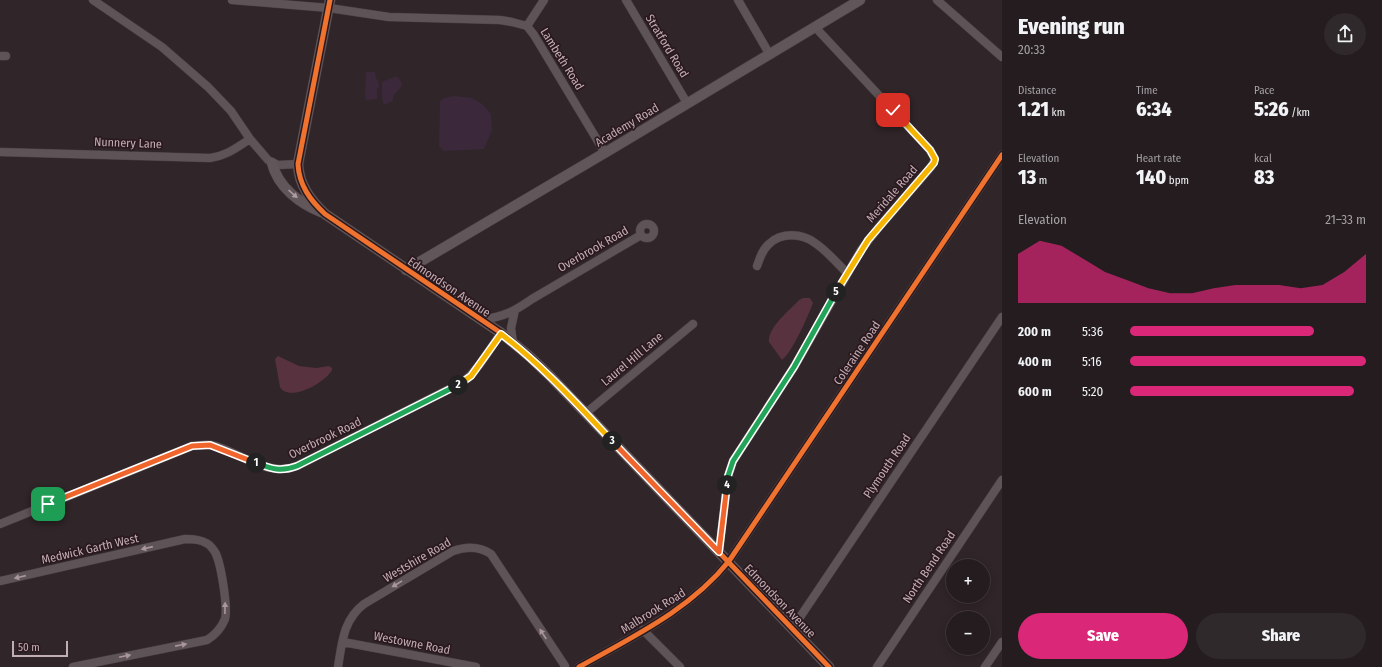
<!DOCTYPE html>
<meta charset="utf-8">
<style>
:root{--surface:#241c1e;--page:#30292b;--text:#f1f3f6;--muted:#a3a1a4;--line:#413a3c;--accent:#db2777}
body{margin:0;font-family:"Fira Sans Condensed",sans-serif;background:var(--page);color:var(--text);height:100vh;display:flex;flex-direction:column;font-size:15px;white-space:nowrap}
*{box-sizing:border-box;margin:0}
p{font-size:13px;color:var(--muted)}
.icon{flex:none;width:22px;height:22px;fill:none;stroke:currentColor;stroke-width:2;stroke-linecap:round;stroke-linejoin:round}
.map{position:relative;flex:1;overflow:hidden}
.drawer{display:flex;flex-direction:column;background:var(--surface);width:380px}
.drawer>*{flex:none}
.buttons{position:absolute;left:946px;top:559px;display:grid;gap:8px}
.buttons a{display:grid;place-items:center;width:44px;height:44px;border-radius:50%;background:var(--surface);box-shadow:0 2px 10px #0003,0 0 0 1px var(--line);font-size:20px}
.scale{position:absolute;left:12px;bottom:10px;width:56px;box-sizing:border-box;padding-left:4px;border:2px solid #c3adb4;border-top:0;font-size:11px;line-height:14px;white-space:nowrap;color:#c3adb4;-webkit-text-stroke:3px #2a191e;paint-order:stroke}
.pin{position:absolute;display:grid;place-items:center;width:34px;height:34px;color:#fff;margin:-17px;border-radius:8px;box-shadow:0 2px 6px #0006}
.km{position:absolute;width:20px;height:20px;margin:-10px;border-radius:50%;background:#222;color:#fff;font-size:11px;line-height:20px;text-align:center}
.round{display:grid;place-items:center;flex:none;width:42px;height:42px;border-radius:21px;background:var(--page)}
.head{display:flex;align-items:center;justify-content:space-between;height:68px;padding:0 16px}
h1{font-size:22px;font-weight:800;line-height:30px}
.metrics{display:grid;grid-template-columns:repeat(3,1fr);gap:6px;height:68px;padding:4px 16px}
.metrics div{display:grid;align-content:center}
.metrics b{font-size:20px;font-weight:800}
.metrics small{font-size:11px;font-weight:400}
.metrics p{font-size:11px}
.chart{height:112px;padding:8px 16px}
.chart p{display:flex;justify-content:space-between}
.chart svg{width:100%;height:72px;margin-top:4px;fill:var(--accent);opacity:.7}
.button{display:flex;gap:8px;margin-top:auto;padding:8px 16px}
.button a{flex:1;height:46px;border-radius:24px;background:var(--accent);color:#fff;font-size:16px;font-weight:800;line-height:46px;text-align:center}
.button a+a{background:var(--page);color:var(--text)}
ul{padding:0 16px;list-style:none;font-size:13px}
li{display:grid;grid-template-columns:64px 48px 1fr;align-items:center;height:30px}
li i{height:10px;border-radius:5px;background:var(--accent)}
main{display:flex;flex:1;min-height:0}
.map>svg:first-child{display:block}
.green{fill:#3b293b}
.water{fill:#58323f}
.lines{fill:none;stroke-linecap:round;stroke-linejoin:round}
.minor-casing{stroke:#494043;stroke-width:9}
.major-casing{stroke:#4d4145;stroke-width:11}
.minor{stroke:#5e5457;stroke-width:8}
.major{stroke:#615659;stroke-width:10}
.cycleway-casing{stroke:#2a191e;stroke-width:8}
.cycleway{stroke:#ef722f;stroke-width:5}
.oneway{fill:#af9ca2}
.oneway2{fill:#aa979d}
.split-1-casing{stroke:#fff;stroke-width:8}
.split-2-casing{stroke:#fff;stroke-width:8}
.split-3-casing{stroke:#fff;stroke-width:8}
.split-4-casing{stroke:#fff;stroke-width:8}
.split-5-casing{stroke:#fff;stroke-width:8}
.split-6-casing{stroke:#fff;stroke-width:8}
.split-1{stroke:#f0652b;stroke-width:5}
.split-2{stroke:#22a559;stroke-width:5}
.split-3{stroke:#f5b400;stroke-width:5}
.split-4{stroke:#f0652b;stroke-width:5}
.split-5{stroke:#22a559;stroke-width:5}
.split-6{stroke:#f5b400;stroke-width:5}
.labels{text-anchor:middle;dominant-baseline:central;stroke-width:3.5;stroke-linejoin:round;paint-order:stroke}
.street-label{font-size:12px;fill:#c3adb4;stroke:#2a191e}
</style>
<main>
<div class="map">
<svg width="1002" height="667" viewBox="0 0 1002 667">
<rect width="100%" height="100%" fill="#302528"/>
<path class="green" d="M366 72H375C375 78 379 81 379 87L377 89V99L366 100 365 97Z
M394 77H398L402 84 401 87 393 96V100L391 102 384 105 382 98V82Z
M455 96 472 98 482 104 491 114 492 130 484 149 444 151 439 146 440 101 444 98Z"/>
<path class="water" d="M803 298H810L813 303C808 316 792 353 782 360L769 342C767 328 790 310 799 300Z
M278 356 299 366 316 368 329 366 332 368V370C326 382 290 403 280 387L275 359Z"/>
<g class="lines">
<g class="minor-casing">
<path id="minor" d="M93 0 162 47 208 87 231 111 250 139 268 160 278 165 298 164
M232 0 329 8 389 17 500 20 512 22 527 26 534 35 605 153
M626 0 687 103
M738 0 770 55
M937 0 1002 57
M527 26 544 0
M0 56H6
M0 152 210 158C226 156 236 148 250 139
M640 231a7 7 0 1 1 14 0a7 7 0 1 1-14 0Z
M757 266C760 258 762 250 769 244 781 232 802 233 815 243 827 251 837 263 847 273
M481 320C504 316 512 313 532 299L641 235
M513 343 511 328 515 310
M586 413 693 324
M0 524 192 446C198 446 204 444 211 445 240 451 265 478 297 466L463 382C479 369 489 350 501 333
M719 552 728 476 733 461 794 367 861 250 879 227 931 167 935 159 930 150 815 27
M0 581 185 539C191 539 200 539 206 543 209 544 213 549 215 552 221 563 228 607 225 619 221 629 215 635 207 640L73 667
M792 629 1002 317
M643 630 680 667
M343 642 476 667
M338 667C342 643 343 620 364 604L453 551C467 546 479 546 491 554L565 666
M579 667C632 637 690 610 729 561L1002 155
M877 667 1002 480
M985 667 1002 642"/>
</g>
<g class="major-casing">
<path id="major" d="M330 0 298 164C299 185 310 200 325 214L501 333 529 356 549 375 829 667
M272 163C278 187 299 203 321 212
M406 270 613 148 860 0"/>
</g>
<use href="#minor" class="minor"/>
<use href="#major" class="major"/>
<g class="cycleway-casing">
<path id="cycleway" d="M330 0 298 164C299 185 310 200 325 214L501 333 529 356 549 375 829 667
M579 667C632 637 690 610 729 561L1002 155"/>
</g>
<use href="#cycleway" class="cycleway"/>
</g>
<defs><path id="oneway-solid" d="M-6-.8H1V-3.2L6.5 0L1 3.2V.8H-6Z"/></defs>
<use class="oneway" href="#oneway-solid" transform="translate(293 194) rotate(42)"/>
<g class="oneway2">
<use href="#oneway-solid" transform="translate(147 548) rotate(167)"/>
<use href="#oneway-solid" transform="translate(20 577) rotate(167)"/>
<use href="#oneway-solid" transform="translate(397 584) rotate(149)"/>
<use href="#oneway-solid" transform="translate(225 608) rotate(-89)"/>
<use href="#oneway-solid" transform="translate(543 634) rotate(-123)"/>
<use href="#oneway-solid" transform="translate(181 645) rotate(-11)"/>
<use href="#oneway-solid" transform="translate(125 656) rotate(-12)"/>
</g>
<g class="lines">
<g class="split-1-casing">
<path id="split-1" d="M48 504 192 446 210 445 256 463"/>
</g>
<g class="split-2-casing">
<path id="split-2" d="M256 463C272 469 281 472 297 466L458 385"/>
</g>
<g class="split-3-casing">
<path id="split-3" d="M458 385 471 376 501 334C542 365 576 403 612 441"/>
</g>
<g class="split-4-casing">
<path id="split-4" d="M612 441 719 552 727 485"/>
</g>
<g class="split-5-casing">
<path id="split-5" d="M727 485 728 476 733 461 794 367 836 292"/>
</g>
<g class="split-6-casing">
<path id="split-6" d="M836 292 868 240 934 163 935 159 930 150 893 110"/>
</g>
<use href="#split-1" class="split-1"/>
<use href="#split-2" class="split-2"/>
<use href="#split-3" class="split-3"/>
<use href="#split-4" class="split-4"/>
<use href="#split-5" class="split-5"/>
<use href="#split-6" class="split-6"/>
</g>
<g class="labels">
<g class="street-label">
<text transform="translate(667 46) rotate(59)">Stratford Road</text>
<text transform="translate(562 59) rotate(58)">Lambeth Road</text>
<text transform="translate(627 125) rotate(-31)">Academy Road</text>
<text transform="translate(128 143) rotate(2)">Nunnery Lane</text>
<text transform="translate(892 194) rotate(-49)">Meridale Road</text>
<text transform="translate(593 249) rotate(-30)">Overbrook Road</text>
<text transform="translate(449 287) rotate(34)">Edmondson Avenue</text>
<text transform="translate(857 353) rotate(-56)">Coleraine Road</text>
<text transform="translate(632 359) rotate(-40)">Laurel Hill Lane</text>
<text transform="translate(325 438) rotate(-26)">Overbrook Road</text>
<text transform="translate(887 466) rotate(-56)">Plymouth Road</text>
<text transform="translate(90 549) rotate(-13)">Medwick Garth West</text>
<text transform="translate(417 560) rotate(-30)">Westshire Road</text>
<text transform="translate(929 567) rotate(-56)">North Bend Road</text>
<text transform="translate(780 601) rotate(46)">Edmondson Avenue</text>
<text transform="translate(653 611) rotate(-32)">Malbrook Road</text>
<text transform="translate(412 643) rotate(11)">Westowne Road</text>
</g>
</g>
</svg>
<div class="buttons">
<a>+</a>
<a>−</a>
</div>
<div class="scale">50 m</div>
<div class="pin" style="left:48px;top:504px;background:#1e9e55"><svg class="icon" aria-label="arrive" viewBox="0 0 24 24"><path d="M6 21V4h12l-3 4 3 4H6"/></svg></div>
<div class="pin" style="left:893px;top:110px;background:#d93025"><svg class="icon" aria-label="check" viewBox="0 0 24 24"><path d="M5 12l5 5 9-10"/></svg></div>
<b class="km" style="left:256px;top:463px">1</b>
<b class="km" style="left:458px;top:385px">2</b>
<b class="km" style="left:612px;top:441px">3</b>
<b class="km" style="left:727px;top:485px">4</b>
<b class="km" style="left:836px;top:292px">5</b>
</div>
<section class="drawer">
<div class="head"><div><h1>Evening run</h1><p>20:33</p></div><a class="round"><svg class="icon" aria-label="share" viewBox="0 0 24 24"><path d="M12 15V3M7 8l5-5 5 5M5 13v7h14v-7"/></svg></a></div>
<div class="metrics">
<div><p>Distance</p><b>1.21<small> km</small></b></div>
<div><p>Time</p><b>6:34</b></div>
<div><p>Pace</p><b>5:26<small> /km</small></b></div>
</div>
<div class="metrics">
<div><p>Elevation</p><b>13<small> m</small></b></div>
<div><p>Heart rate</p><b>140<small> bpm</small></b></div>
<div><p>kcal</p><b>83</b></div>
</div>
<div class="chart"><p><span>Elevation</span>21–33 m</p>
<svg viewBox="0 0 160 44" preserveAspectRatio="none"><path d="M0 44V14L10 6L20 9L30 17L40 25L50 30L60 35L70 38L80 38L90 35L100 33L110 33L120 33L130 35L140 33L150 25L160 14V44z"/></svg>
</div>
<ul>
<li><b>200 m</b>5:36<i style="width:78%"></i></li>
<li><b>400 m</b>5:16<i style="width:100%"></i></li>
<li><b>600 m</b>5:20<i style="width:95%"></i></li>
</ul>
<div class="button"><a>Save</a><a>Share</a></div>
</section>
</main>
